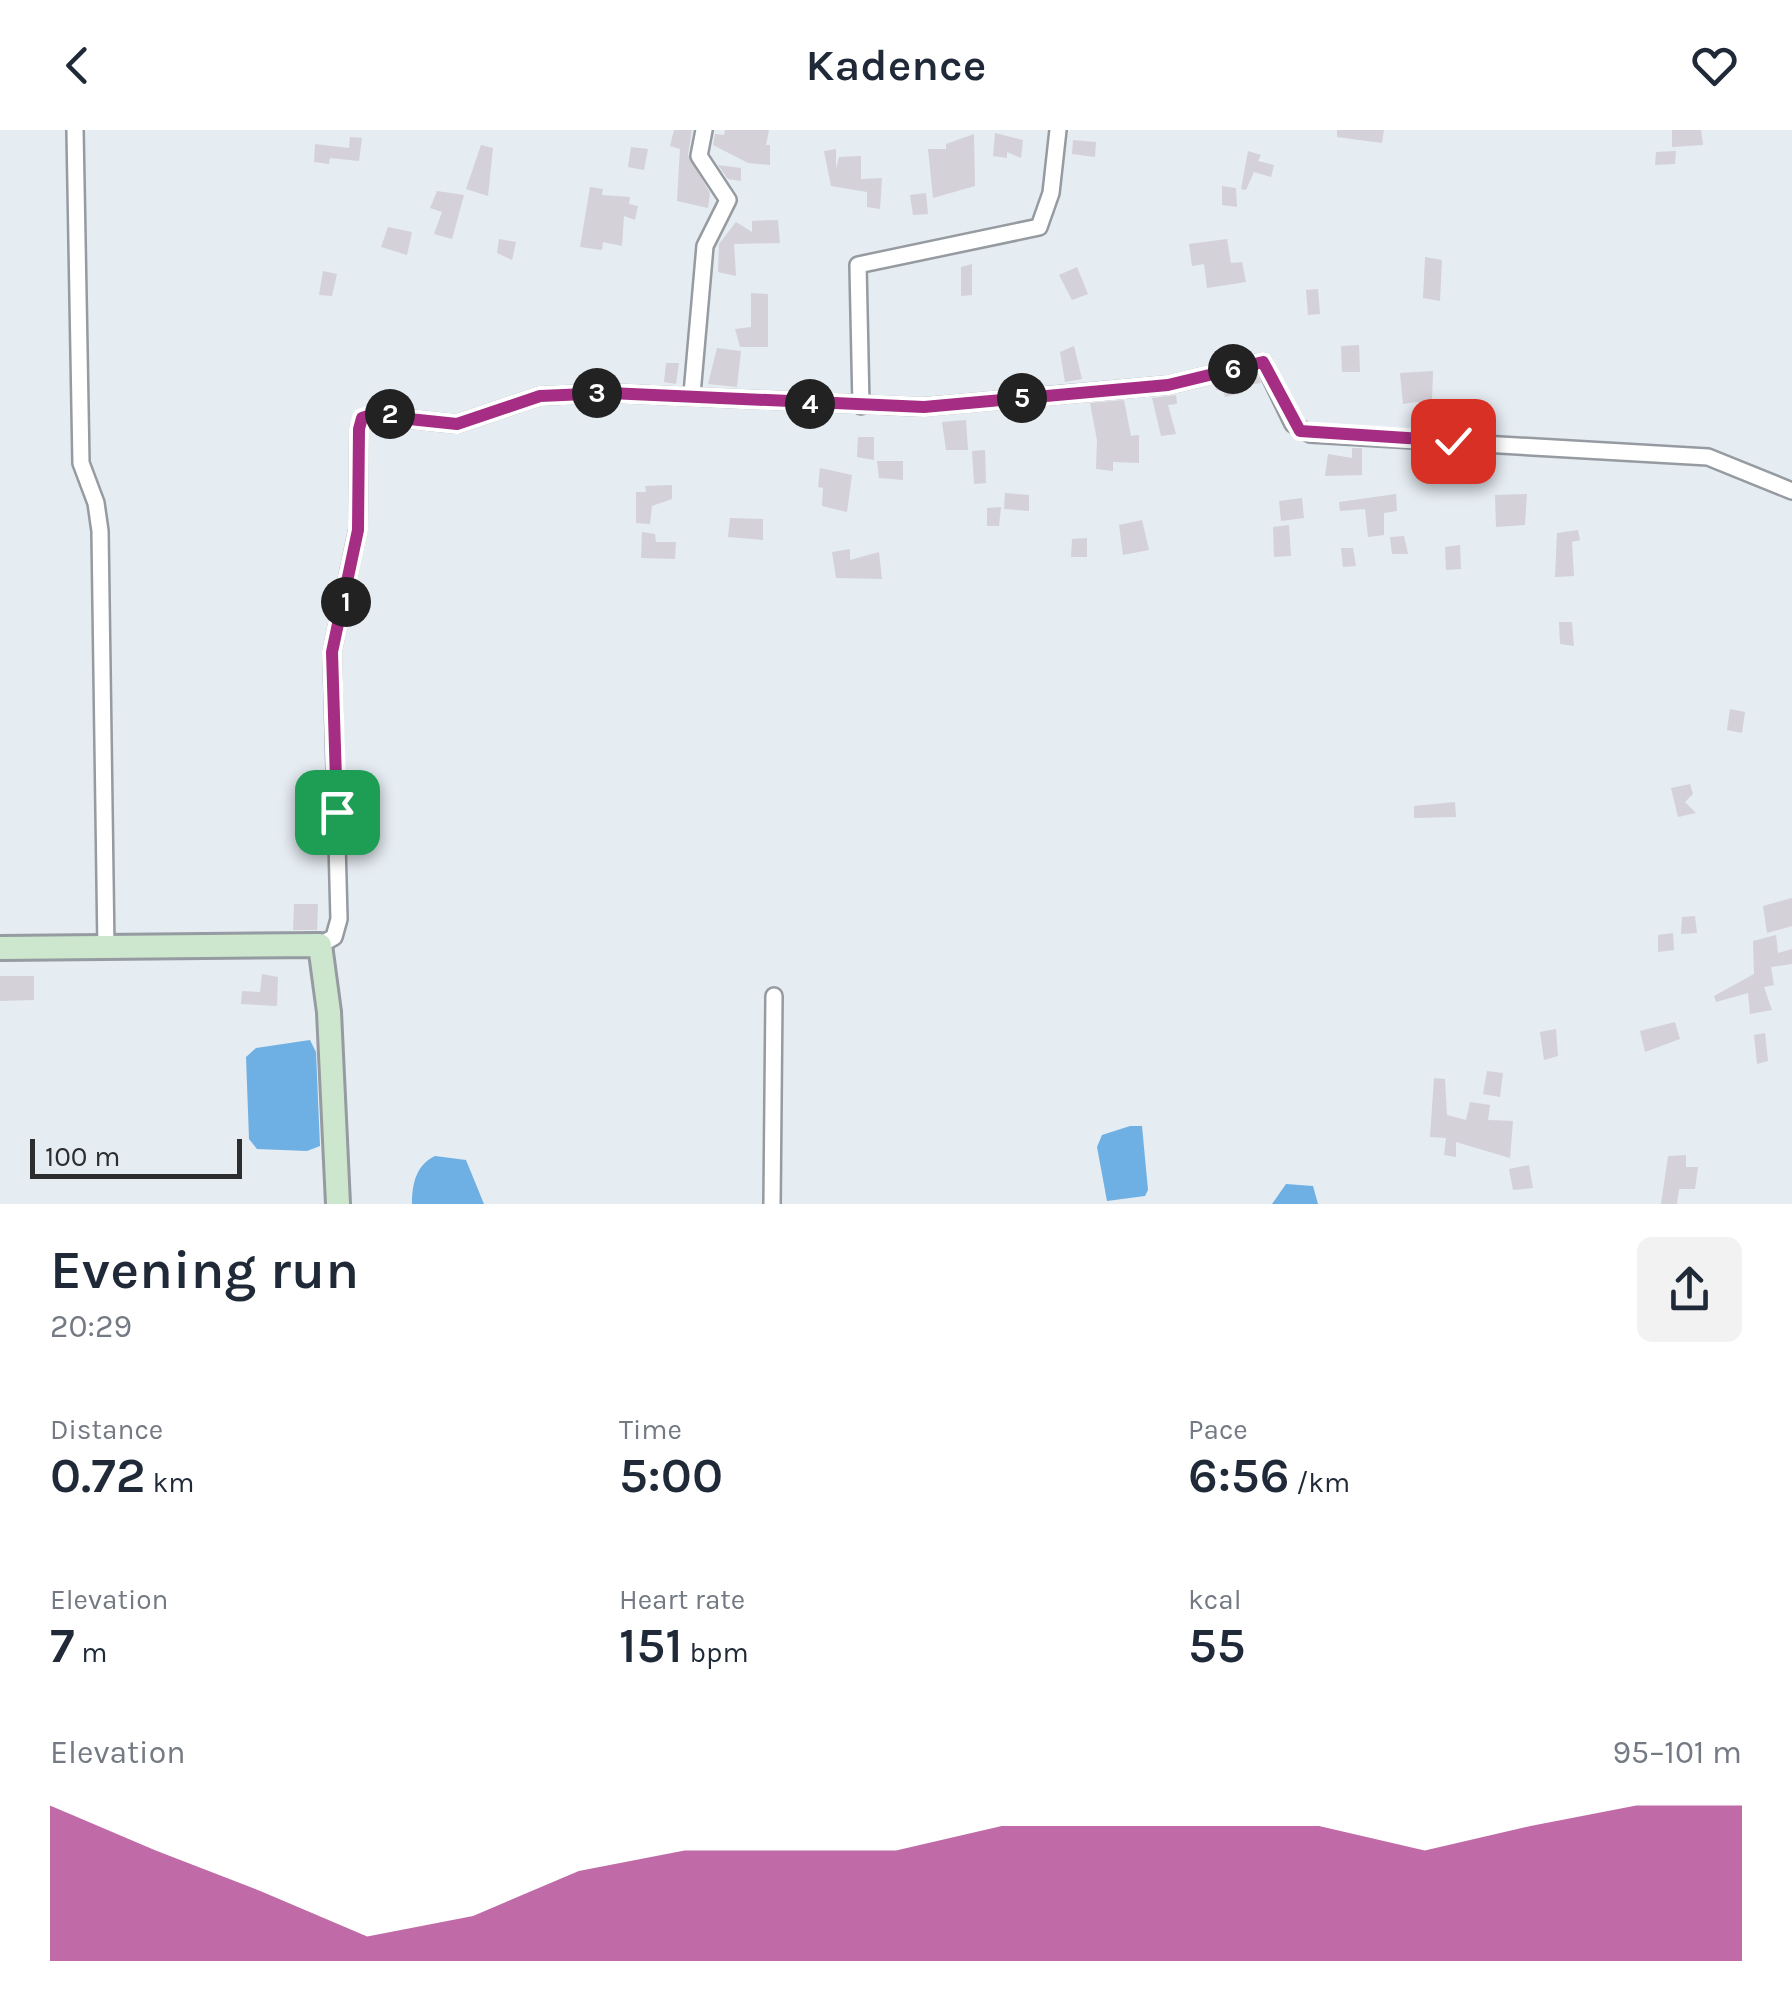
<!DOCTYPE html>
<meta charset="utf-8">
<style>
:root{--surface:#fff;--page:#f2f2f3;--text:#1f2937;--muted:#747a83;--accent:#a62d84}
body{margin:0;font-family:Karla,sans-serif;background:var(--page);color:var(--text);height:100vh;display:flex;flex-direction:column;font-size:38px;white-space:nowrap}
*{box-sizing:border-box;margin:0}
p{font-size:32px;color:var(--muted)}
.icon{flex:none;width:55px;height:55px;fill:none;stroke:currentColor;stroke-width:2;stroke-linecap:round;stroke-linejoin:round}
.map{position:relative;height:1074px;overflow:hidden}
.details{display:flex;flex-direction:column;background:var(--surface);flex:1}
.details>*{flex:none}
.scale{position:absolute;left:30px;bottom:25px;width:212px;box-sizing:border-box;padding-left:10px;border:5px solid #2b2d2f;border-top:0;font-size:28px;line-height:35px;white-space:nowrap;color:#2b2d2f;-webkit-text-stroke:8px #e5ecf2;paint-order:stroke}
.pin{position:absolute;display:grid;place-items:center;width:85px;height:85px;color:#fff;margin:-42px;border-radius:20px;box-shadow:0 5px 15px #0006}
.km{position:absolute;width:50px;height:50px;margin:-25px;border-radius:50%;background:#222;color:#fff;font-size:28px;line-height:50px;text-align:center}
.round{display:grid;place-items:center;flex:none;width:105px;height:105px;border-radius:15px;background:var(--page)}
.headline{display:flex;align-items:center;justify-content:space-between;height:170px;padding:0 50px}
h1{font-size:55px;font-weight:600;line-height:75px}
.figures{display:grid;grid-template-columns:repeat(3,1fr);gap:15px;height:170px;padding:10px 50px}
.figures div{display:grid;align-content:center}
.figures b{font-size:50px;font-weight:600}
.figures small{font-size:28px;font-weight:400}
.figures p{font-size:28px}
.chart{height:280px;padding:20px 50px}
.chart p{display:flex;justify-content:space-between}
.chart svg{width:100%;height:180px;margin-top:10px;fill:var(--accent);opacity:.7}
header{display:flex;justify-content:space-between;align-items:center;height:130px;padding:0 50px;background:var(--surface);font-size:45px;font-weight:600}
.map>svg:first-child{display:block}
.water{fill:#6fb0e4}
.building{fill:#d4d1d8}
.lines{fill:none;stroke-linecap:round;stroke-linejoin:round}
.street-casing{stroke:#959ba0;stroke-width:20}
.secondary-casing{stroke:#959ba0;stroke-width:28}
.street{stroke:#fff;stroke-width:15}
.secondary{stroke:#cce7ce;stroke-width:22}
.route-casing{stroke:#fff;stroke-width:20}
.route{stroke:#a62d84;stroke-width:12}
</style>
<header><svg class="icon" aria-label="back" viewBox="0 0 24 24"><path d="M15 5l-7 7 7 7"/></svg>Kadence<svg class="icon" aria-label="heart" viewBox="0 0 24 24"><path d="M12 20l-8-8c-3-5 5-10 8-4 3-6 11-1 8 4z"/></svg></header>
<div class="map">
<svg width="1792" height="1074" viewBox="0 0 1792 1074">
<rect width="100%" height="100%" fill="#e5ecf2"/>
<path class="water" d="M310 910 316 922 320 1016 307 1021 257 1019 249 1009 246 927 256 918Z
M1130 996H1142L1148 1060 1145 1066 1107 1071 1097 1017 1102 1005Z
M435 1026 466 1030 484 1074H412C412 1054 416 1035 435 1026Z
M1286 1054 1313 1056 1318 1074H1272Z"/>
<path class="building" d="M674 0H692L688 25 710 63 708 78 677 71 680 19 670 16Z
M725 0H769L766 15H770V35L748 33 713 15 715 4 724 5Z
M1337 0H1384L1382 13 1337 7Z
M1672 0H1701L1703 15 1672 17Z
M995 3 1023 10 1021 28 1007 22V28L993 26Z
M974 4 975 56 933 68 928 19H946V14Z
M350 7 362 8 359 31 330 28 329 34 314 32 315 14 349 18Z
M1073 10 1096 12 1095 27 1072 24Z
M481 15 493 18 488 66 466 59Z
M631 17 648 19 644 40 628 37Z
M836 19V39L839 27 861 26V49L882 48 880 79 867 77V62L831 56 824 21Z
M1248 21 1261 25 1258 31 1274 35 1271 47 1254 42 1246 60 1241 59Z
M1676 21 1675 34 1655 35 1656 22Z
M718 35 741 38V51L728 49Z
M1222 56 1236 58 1237 77 1222 75Z
M590 57 603 59 602 65 630 67 629 74 638 76 635 90 624 86 622 116 603 112 602 120 580 117Z
M437 61 464 65 452 109 434 104 442 82 430 78Z
M926 63 928 84 913 85 910 65Z
M778 90 780 113 734 114 736 146 718 142 719 114 736 92 752 102V91Z
M388 97 412 102 407 125 381 117Z
M499 109 516 112 512 130 497 123Z
M1227 109 1231 133 1242 132 1246 152 1207 158 1204 134 1192 136 1189 114Z
M1425 127 1442 130 1440 171 1423 168Z
M972 134V165L961 166V137Z
M1077 137 1088 164 1072 170 1059 145Z
M323 141 337 144 332 166 319 165Z
M1318 159 1320 184 1308 185 1306 160Z
M751 163 768 164V217H740L735 199 751 197Z
M1359 215 1360 242H1342L1341 216Z
M1074 216 1082 249 1065 252 1060 222Z
M717 218 741 221 737 257 708 254Z
M666 233H679L676 254 664 252Z
M1433 241 1432 270 1403 274 1400 243Z
M1257 245 1261 253 1241 256 1243 263 1225 267 1223 259 1216 260 1215 255Z
M1176 265 1177 274 1168 275 1176 304 1161 306 1152 268Z
M1124 270 1131 306 1139 305V333L1113 332V341L1096 339 1097 310 1090 273Z
M966 290 968 320H946L942 292Z
M858 307H874V330L857 327Z
M1352 318H1362V345L1325 346 1328 324 1352 328Z
M985 320 986 353 974 354 972 321Z
M877 331H903V350L879 348Z
M820 338 852 345 847 382 822 376 823 358 818 357Z
M672 355V369L652 376 650 394 636 393V362H646L645 356Z
M1005 363 1029 365V381L1004 379Z
M1396 364 1397 381 1384 383V405L1368 407 1365 379 1340 381 1339 372Z
M1527 364 1525 395 1496 397 1495 365Z
M1302 368 1304 388 1281 391 1279 371Z
M1001 377 999 396H987V378Z
M730 388 763 389V410L728 407Z
M1142 390 1149 420 1123 425 1119 395Z
M1289 395 1291 426 1274 427 1273 397Z
M1578 400 1580 410 1572 412 1574 446 1555 447 1557 403Z
M642 402 655 404 656 412H676L675 429 641 428Z
M1404 406 1408 424H1392L1390 407Z
M1087 408V427H1071L1072 409Z
M1460 415 1461 439 1446 440 1445 417Z
M1341 418H1353L1356 436 1343 437Z
M850 419V430L879 422 882 449 836 448 832 422Z
M1559 492H1572L1574 516 1560 514Z
M1730 579 1745 582 1742 603 1727 600Z
M1690 654 1693 664 1685 672 1696 683 1678 687 1671 658Z
M1455 672 1456 687 1414 688V676Z
M1792 768V796L1767 803 1763 776Z
M294 774H318L317 800H293Z
M1695 786 1697 803 1681 804 1682 787Z
M1673 803 1674 820 1658 822V805Z
M1776 805 1778 823 1792 819V834L1771 837 1774 855 1764 857 1772 880 1750 884 1748 863 1716 872 1714 866 1754 844 1753 811Z
M262 844 278 847 277 876 241 874 242 861 260 862Z
M0 846H34V870L0 871Z
M1675 892 1680 909 1645 922 1640 901Z
M1556 899 1558 926 1544 930 1540 902Z
M1765 903 1768 931 1757 934 1754 905Z
M1487 941 1503 943 1500 967 1483 964Z
M1434 948 1445 949 1447 985 1466 990 1470 972 1490 975 1488 990 1513 991 1510 1028 1456 1012V1027L1444 1025 1446 1008 1430 1007Z
M1686 1025V1037H1698L1695 1059H1679L1677 1074H1661L1668 1026Z
M1529 1035 1533 1058 1513 1060 1509 1039Z"/>
<g class="lines">
<g class="street-casing">
<path id="street" d="M75 0 81 333 96 373 100 401 106 819
M692 264 705 116 728 70 699 26 704 0
M861 276 858 135 1039 97 1051 63 1058 0
M320 815 334 807 339 789 332 522 358 399 359 299 363 288 371 285 457 294 540 266 609 263 923 277 1168 255 1263 232 1293 294 1310 304 1708 327 1792 361
M772 1074 774 866"/>
</g>
<g class="secondary-casing">
<path id="secondary" d="M0 818 320 815 329 882 338 1074"/>
</g>
<use href="#street" class="street"/>
<use href="#secondary" class="secondary"/>
</g>
<g class="lines">
<g class="route-casing">
<path id="route" d="M337 682 332 522 358 400 359 299 362 288 371 285 457 294 540 266 609 263 924 277 1168 255 1263 232 1300 301 1453 311"/>
</g>
<use href="#route" class="route"/>
</g>
</svg>
<div class="scale">100 m</div>
<div class="pin" style="left:337px;top:682px;background:#1e9e55"><svg class="icon" aria-label="arrive" viewBox="0 0 24 24"><path d="M6 21V4h12l-3 4 3 4H6"/></svg></div>
<div class="pin" style="left:1453px;top:311px;background:#d93025"><svg class="icon" aria-label="check" viewBox="0 0 24 24"><path d="M5 12l5 5 9-10"/></svg></div>
<b class="km" style="left:346px;top:472px">1</b>
<b class="km" style="left:390px;top:284px">2</b>
<b class="km" style="left:597px;top:263px">3</b>
<b class="km" style="left:810px;top:274px">4</b>
<b class="km" style="left:1022px;top:268px">5</b>
<b class="km" style="left:1233px;top:239px">6</b>
</div>
<section class="details">
<div class="headline"><div><h1>Evening run</h1><p>20:29</p></div><a class="round"><svg class="icon" aria-label="share" viewBox="0 0 24 24"><path d="M12 15V3M7 8l5-5 5 5M5 13v7h14v-7"/></svg></a></div>
<div class="figures">
<div><p>Distance</p><b>0.72<small> km</small></b></div>
<div><p>Time</p><b>5:00</b></div>
<div><p>Pace</p><b>6:56<small> /km</small></b></div>
</div>
<div class="figures">
<div><p>Elevation</p><b>7<small> m</small></b></div>
<div><p>Heart rate</p><b>151<small> bpm</small></b></div>
<div><p>kcal</p><b>55</b></div>
</div>
<div class="chart"><p><span>Elevation</span>95–101 m</p>
<svg viewBox="0 0 160 44" preserveAspectRatio="none"><path d="M0 44V6L10 17L20 27L30 38L40 33L50 22L60 17L70 17L80 17L90 11L100 11L110 11L120 11L130 17L140 11L150 6L160 6V44z"/></svg>
</div>
</section>
